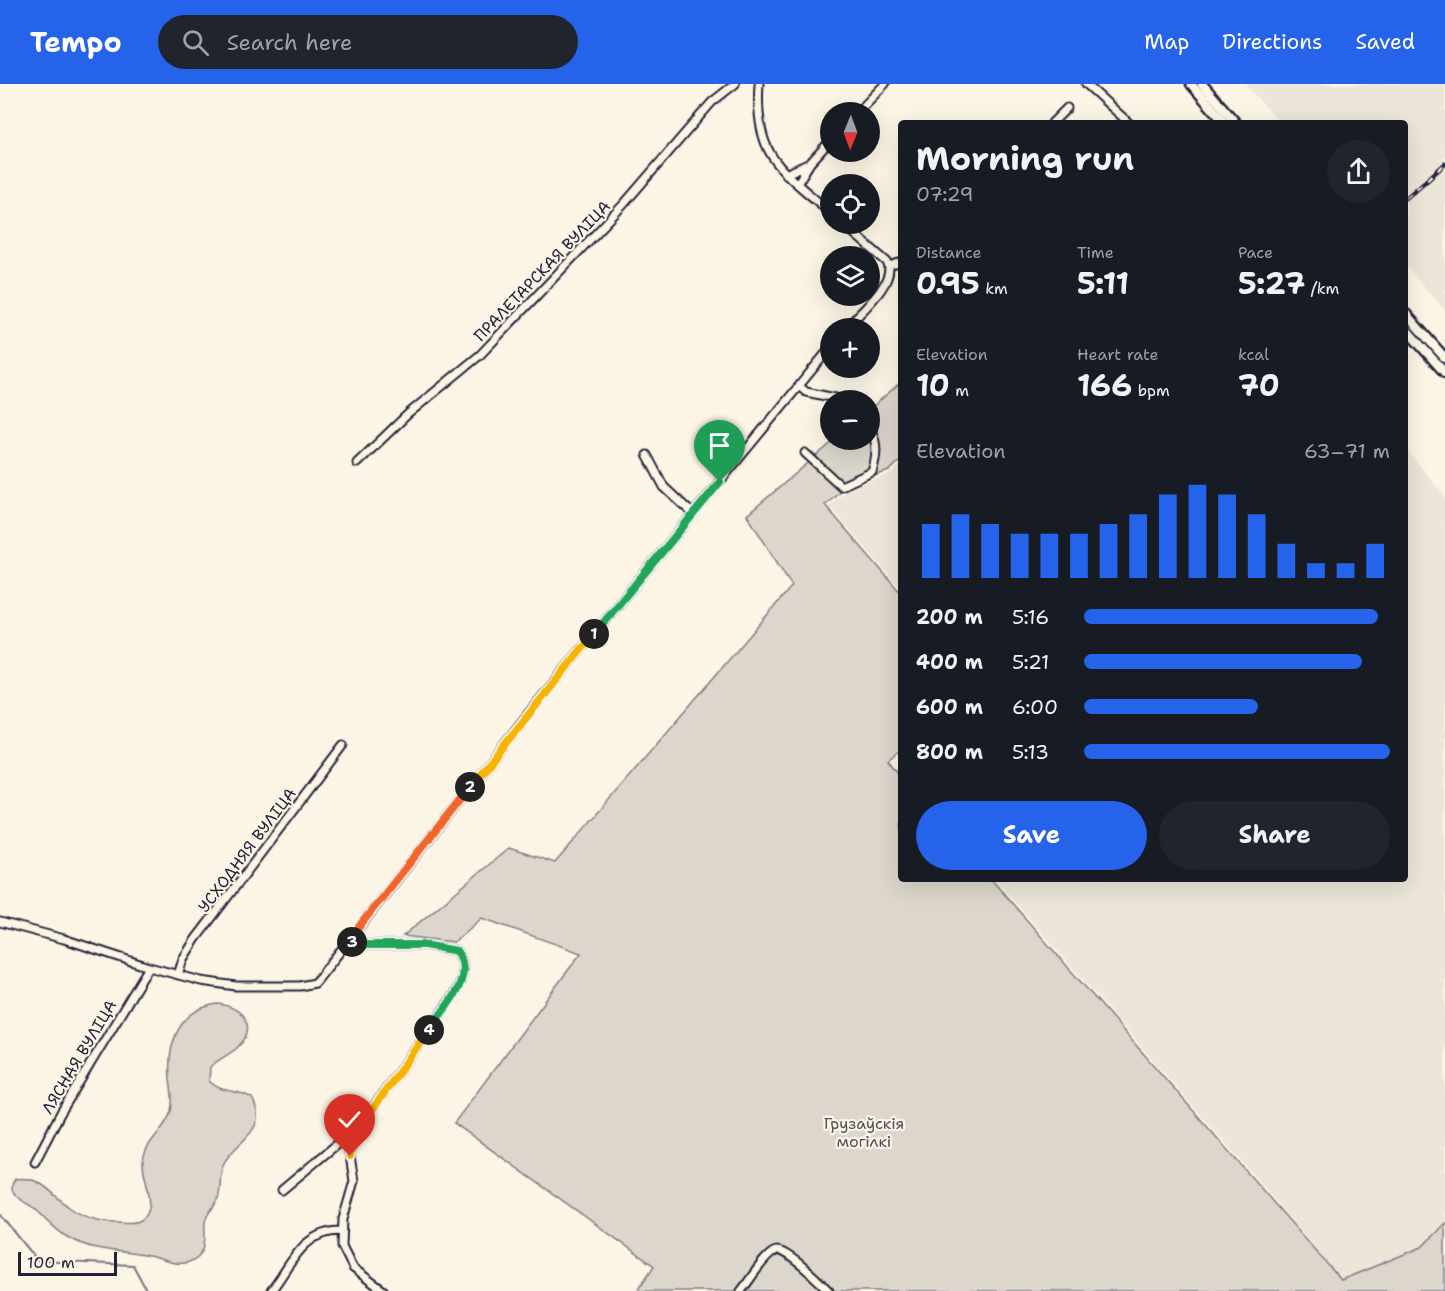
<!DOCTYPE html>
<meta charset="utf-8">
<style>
:root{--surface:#171b24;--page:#20242c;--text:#f1f3f6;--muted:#9ea1a6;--accent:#2563eb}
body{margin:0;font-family:"Shantell Sans",sans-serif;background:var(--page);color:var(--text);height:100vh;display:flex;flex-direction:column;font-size:22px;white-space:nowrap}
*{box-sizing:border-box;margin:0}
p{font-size:20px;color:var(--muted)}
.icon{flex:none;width:33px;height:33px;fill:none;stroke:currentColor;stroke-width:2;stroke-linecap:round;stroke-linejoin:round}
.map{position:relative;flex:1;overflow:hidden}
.details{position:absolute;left:898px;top:36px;width:510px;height:762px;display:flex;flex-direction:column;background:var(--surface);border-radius:6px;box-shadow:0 6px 24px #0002}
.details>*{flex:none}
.needle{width:39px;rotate:181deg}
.fabs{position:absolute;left:820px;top:18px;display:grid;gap:12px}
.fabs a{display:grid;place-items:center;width:60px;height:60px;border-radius:50%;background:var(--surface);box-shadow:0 6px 24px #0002;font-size:30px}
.scale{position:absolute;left:18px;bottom:15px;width:99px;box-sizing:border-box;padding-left:6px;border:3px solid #22223b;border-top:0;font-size:16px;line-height:21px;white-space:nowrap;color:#22223b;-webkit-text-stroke:4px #fcf5e5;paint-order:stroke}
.pin{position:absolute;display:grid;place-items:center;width:51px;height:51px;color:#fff;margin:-62px -26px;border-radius:50% 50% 50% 0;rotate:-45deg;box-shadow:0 0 6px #0007}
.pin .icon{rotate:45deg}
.km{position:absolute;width:30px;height:30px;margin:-15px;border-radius:50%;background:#222;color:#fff;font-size:16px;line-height:30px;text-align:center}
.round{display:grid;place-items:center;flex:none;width:63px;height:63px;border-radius:32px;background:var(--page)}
.head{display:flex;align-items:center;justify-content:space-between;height:102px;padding:0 18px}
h1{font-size:33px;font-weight:700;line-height:45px}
.stats{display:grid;grid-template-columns:repeat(3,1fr);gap:9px;height:102px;padding:6px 18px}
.stats div{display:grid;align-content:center}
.stats b{font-size:30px;font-weight:700}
.stats small{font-size:16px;font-weight:400}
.stats p{font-size:16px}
.chart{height:168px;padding:12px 18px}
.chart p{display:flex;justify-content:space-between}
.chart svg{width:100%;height:108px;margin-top:6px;stroke:var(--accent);stroke-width:6}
.action{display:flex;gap:12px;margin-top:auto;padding:12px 18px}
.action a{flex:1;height:69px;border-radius:36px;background:var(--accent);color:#fff;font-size:24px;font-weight:700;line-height:69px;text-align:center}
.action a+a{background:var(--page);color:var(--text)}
ul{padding:0 18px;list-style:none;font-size:20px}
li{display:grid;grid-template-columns:96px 72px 1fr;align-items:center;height:45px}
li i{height:15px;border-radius:8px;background:var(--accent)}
header{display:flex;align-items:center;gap:36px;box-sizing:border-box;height:84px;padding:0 30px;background:var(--accent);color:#fff}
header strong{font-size:28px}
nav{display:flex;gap:33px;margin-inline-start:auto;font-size:21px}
.search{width:420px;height:54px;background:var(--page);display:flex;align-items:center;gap:15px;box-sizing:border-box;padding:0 21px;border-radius:33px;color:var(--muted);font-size:22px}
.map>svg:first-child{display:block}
.built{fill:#ece5d8}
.green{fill:#dcd6cc;stroke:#7f7c84;stroke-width:1.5}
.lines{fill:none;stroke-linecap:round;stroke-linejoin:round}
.stream{stroke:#78757e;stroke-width:2}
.minor-casing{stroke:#22223b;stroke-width:11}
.major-casing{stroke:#22223b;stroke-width:13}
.minor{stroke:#fcf5e5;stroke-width:7}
.major{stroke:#fcf5e5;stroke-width:8}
.rail-casing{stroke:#22223b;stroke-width:4.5}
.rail{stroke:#fcf5e5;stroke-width:2;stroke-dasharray:7;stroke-linecap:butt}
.split-1-casing{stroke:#fff;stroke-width:12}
.split-2-casing{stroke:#fff;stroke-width:12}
.split-3-casing{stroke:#fff;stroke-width:12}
.split-4-casing{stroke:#fff;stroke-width:12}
.split-5-casing{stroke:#fff;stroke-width:12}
.split-1{stroke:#22a559;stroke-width:8}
.split-2{stroke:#f5b400;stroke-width:8}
.split-3{stroke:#f0652b;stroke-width:8}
.split-4{stroke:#22a559;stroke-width:8}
.split-5{stroke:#f5b400;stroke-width:8}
.labels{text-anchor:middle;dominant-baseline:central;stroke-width:4.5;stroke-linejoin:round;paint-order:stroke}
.street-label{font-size:16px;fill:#22223b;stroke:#fcf5e5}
.park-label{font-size:16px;fill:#504f5f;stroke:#fcf5e5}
</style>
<header>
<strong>Tempo</strong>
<div class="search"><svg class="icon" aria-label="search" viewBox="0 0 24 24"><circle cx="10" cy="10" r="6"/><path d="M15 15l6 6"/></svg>Search here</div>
<nav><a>Map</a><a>Directions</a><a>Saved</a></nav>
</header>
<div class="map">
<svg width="1445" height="1207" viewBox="0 0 1445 1207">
<rect width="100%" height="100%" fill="#fcf5e5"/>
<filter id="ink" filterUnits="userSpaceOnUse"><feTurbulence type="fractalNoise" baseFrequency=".0167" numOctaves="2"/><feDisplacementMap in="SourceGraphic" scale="12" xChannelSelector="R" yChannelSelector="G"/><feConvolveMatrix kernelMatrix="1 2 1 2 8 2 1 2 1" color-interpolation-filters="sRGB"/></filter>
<g filter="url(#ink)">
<path class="built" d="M1245 0H1445V226L1406 182V39H1280Z
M1406 365 1445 413V1139L1423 1163 1341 1196 1262 1101 995 795H1406Z
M901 381V505L829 422 848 404 892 390Z"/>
<path class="green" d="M901 298V376L889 387 845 402 825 421 901 509V665L888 676 901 693 902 795H991L1341 1196 1422 1163 1445 1139V1207H637L654 1182 454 1039 581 869 482 834 454 858 403 852 509 764 555 779 792 502 747 431 835 356H870V325Z
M218 920C243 923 259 943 237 964 229 971 218 975 210 983L209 997C222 1010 238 1005 252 1014 270 1048 236 1056 224 1079 218 1091 222 1103 218 1115 215 1124 205 1129 205 1139 204 1154 209 1170 189 1178 176 1182 165 1176 153 1173 125 1166 95 1169 69 1154 55 1147 46 1134 34 1124 24 1117 4 1110 15 1095 41 1091 51 1110 69 1123 82 1133 100 1138 116 1138 123 1138 132 1140 139 1137 161 1127 142 1094 143 1078 145 1056 166 1047 171 1027 174 1016 171 1005 170 995 167 959 179 925 218 920Z"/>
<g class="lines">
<path class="stream" d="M0 1130 38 1177 133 1181 147 1207"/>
<g class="minor-casing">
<path id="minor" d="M759 0C754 74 781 85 831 129
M1086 0 1129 39
M858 28 885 0
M1052 39 1067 24
M786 90 810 79 831 56
M797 100 810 79
M843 140 887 178C898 198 858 230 846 244
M889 182 902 178
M799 302 806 308 845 316
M805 369 841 402 872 388C877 372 878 359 870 344
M647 371 664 403 693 430
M357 379 408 330 480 271 624 120 712 18 735 0
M0 838 64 855 149 883 201 897 236 902H300L315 899 528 630 831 263
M350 856 366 861H424L457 867C468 884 462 898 452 914L372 1025 356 1045 350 1057V1072L354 1097 343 1135 342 1162 353 1184 384 1207
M178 891 183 875 195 856 343 661
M35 1078 60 1030 149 883
M282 1106 354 1046
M271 1207C292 1180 302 1147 341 1147
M741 1207C749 1198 765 1170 776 1167 786 1164 821 1199 829 1207"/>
</g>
<g class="major-casing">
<path id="major" d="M1191 0 1225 39
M1202 0 1236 39
M1406 230 1445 274
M1406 245 1445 289"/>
</g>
<use href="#minor" class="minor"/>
<use href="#major" class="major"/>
<g class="rail-casing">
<path id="rail" d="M1406 114 1445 80"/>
</g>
<use href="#rail" class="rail"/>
</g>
</g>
<g class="lines" filter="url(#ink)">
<g class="split-1-casing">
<path id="split-1" d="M594 550 720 398"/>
</g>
<g class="split-2-casing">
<path id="split-2" d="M470 703 594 550"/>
</g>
<g class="split-3-casing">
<path id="split-3" d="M352 858 350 856 361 840 470 703"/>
</g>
<g class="split-4-casing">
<path id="split-4" d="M352 858 366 861H424L457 867C476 895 444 924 429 946"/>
</g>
<g class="split-5-casing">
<path id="split-5" d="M350 1072V1057L356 1045 372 1026 429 946"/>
</g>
<use href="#split-1" class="split-1"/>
<use href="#split-2" class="split-2"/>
<use href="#split-3" class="split-3"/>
<use href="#split-4" class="split-4"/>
<use href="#split-5" class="split-5"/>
</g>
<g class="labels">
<g class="street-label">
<text transform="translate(542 187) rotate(-46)">ПРАЛЕТАРСКАЯ ВУЛІЦА</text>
<text transform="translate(247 766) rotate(-53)">УСХОДНЯЯ ВУЛІЦА</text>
<text transform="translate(79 973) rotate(-59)">ЛЯСНАЯ ВУЛІЦА</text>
</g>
<g class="park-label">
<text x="864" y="1039">Грузаўскія<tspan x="864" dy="18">могілкі</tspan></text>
</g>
</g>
</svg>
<div class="fabs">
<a><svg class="needle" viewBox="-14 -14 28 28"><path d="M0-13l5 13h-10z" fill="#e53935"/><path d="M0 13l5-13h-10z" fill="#9ea1a6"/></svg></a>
<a><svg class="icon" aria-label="locate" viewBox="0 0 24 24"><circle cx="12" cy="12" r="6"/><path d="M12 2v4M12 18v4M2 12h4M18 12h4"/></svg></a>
<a><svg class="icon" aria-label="layers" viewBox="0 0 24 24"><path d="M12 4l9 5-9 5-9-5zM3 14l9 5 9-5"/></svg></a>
<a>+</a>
<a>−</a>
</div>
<div class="scale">100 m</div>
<div class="pin" style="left:720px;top:398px;background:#1e9e55"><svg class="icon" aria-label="arrive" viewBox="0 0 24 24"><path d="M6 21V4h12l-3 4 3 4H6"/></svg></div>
<div class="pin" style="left:350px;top:1072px;background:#d93025"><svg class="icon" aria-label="check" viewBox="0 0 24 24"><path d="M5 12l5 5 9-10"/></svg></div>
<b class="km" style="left:594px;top:550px">1</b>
<b class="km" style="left:470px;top:703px">2</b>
<b class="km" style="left:352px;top:858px">3</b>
<b class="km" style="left:429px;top:946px">4</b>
<section class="details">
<div class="head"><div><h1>Morning run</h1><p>07:29</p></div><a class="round"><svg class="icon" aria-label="share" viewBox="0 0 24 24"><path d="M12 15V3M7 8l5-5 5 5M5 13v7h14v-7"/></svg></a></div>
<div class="stats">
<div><p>Distance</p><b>0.95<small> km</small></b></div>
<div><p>Time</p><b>5:11</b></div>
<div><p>Pace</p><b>5:27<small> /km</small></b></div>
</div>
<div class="stats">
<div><p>Elevation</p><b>10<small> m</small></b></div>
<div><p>Heart rate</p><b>166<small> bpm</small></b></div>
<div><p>kcal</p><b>70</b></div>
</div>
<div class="chart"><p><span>Elevation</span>63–71 m</p>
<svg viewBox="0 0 160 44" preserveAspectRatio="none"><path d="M5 44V22M15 44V18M25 44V22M35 44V26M45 44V26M55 44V26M65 44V22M75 44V18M85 44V10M95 44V6M105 44V10M115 44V18M125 44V30M135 44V38M145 44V38M155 44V30"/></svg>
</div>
<ul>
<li><b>200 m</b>5:16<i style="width:96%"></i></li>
<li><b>400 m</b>5:21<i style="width:91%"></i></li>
<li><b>600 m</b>6:00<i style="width:57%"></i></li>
<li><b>800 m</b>5:13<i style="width:100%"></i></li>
</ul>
<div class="action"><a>Save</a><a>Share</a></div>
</section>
</div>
